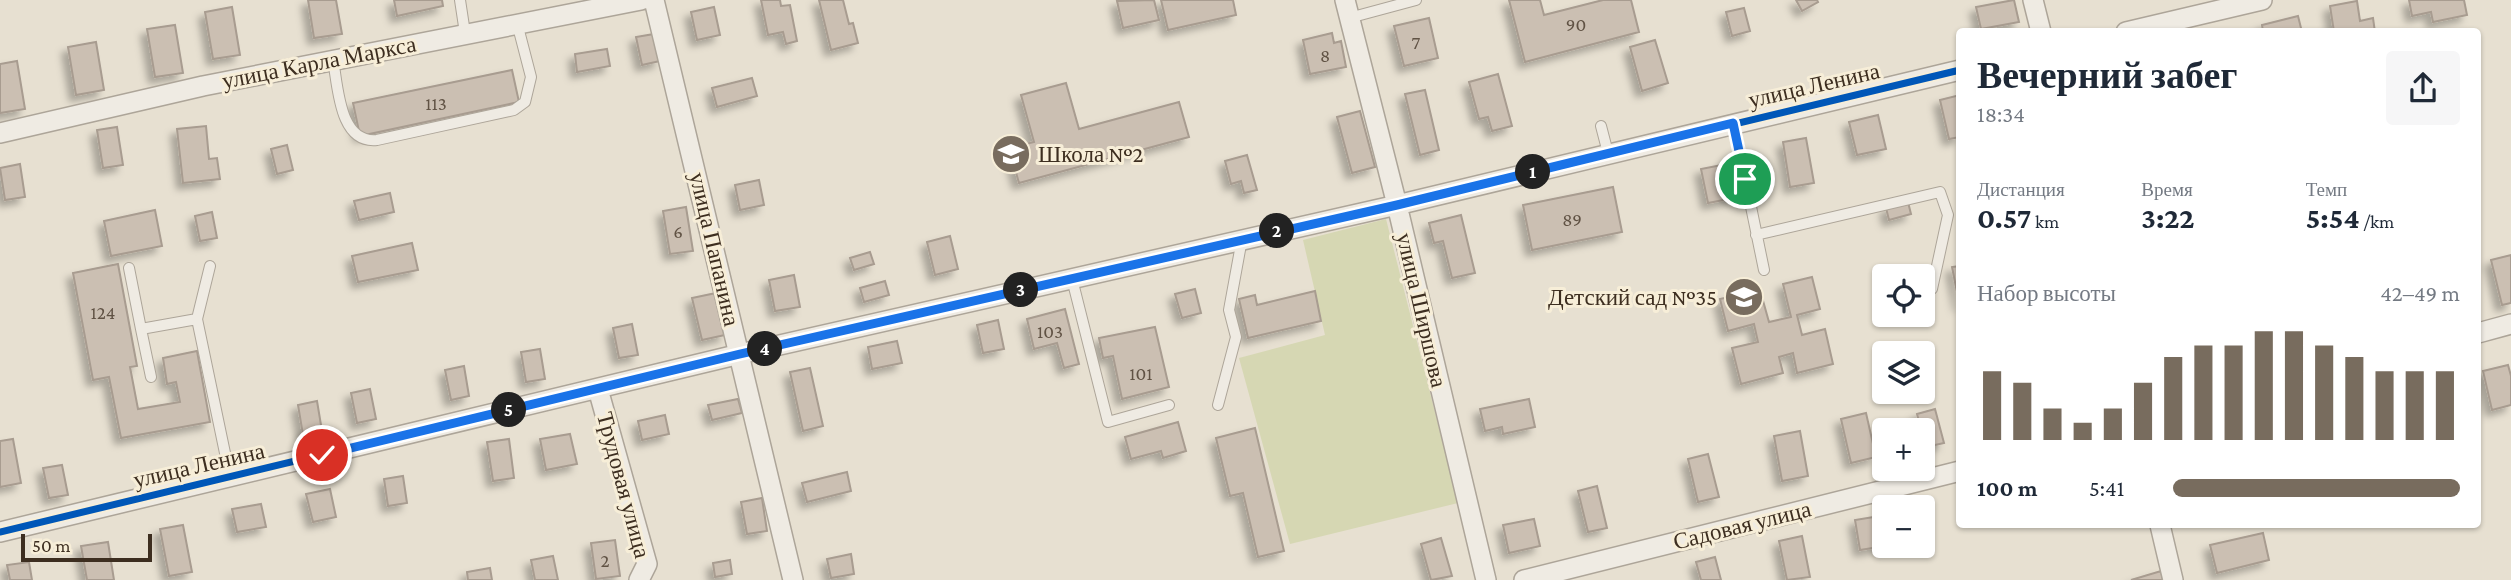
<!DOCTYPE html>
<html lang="ru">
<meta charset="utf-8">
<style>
:root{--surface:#fff;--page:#f6f6f7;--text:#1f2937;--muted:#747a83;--accent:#786c5e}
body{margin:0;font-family:"Crimson Pro",serif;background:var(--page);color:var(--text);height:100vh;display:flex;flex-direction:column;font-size:26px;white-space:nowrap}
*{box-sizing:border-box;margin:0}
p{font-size:23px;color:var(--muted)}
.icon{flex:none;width:38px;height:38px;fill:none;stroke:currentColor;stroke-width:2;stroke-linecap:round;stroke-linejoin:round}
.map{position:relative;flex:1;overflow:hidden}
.side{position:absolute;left:1956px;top:28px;width:525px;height:500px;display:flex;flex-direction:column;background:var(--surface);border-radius:7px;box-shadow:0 2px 5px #0004}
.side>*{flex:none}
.controls{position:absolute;left:1872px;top:264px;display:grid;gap:14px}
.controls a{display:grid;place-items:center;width:63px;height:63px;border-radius:7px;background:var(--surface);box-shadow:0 2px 5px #0004;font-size:35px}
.scale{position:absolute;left:21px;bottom:18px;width:131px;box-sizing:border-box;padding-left:7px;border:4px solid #3d2e20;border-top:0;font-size:19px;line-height:24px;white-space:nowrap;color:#3d2e20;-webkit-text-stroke:5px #f7eed8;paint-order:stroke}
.pin{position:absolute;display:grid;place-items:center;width:60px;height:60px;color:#fff;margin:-30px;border:4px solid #fff;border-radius:50%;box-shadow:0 2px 7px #0007}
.km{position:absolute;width:35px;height:35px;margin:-18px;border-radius:50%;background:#222;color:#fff;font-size:19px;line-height:35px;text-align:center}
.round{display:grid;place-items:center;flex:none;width:74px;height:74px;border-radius:7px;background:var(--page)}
.summary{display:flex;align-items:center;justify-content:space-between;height:119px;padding:0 21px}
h1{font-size:38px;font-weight:700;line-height:52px}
.metrics{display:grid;grid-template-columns:repeat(3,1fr);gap:10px;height:119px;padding:7px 21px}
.metrics div{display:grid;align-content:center}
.metrics b{font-size:30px;font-weight:700}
.metrics small{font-size:19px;font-weight:400}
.metrics p{font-size:19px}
.chart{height:196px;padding:14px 21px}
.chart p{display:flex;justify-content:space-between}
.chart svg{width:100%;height:126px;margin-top:7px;stroke:var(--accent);stroke-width:6}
ul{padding:0 21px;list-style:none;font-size:23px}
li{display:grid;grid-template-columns:112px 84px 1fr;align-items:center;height:52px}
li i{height:18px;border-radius:9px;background:var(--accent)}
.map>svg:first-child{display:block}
.green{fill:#d6d7b3}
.building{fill:#cbbfb2;stroke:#a89c90;stroke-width:2;filter:url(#shadow)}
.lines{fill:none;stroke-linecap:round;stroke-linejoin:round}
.service-casing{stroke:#ada599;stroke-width:12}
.minor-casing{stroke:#ada599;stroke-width:22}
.service{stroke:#efebe3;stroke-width:10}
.minor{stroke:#efebe3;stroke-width:19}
.cycleway-casing{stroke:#f7eed8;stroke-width:11}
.cycleway{stroke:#0057b8;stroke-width:7}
.route-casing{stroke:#fff;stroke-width:14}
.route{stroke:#1a73e8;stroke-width:9}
.labels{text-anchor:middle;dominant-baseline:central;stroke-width:6;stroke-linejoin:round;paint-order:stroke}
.number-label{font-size:19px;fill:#605244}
.street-label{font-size:23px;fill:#3d2e20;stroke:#f7eed8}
.poi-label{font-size:23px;fill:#3d2e20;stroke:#f7eed8;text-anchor:start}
</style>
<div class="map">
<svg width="2511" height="580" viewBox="0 0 2511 580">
<defs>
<filter id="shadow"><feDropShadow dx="-6" dy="6" stdDeviation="3.5" flood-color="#0004"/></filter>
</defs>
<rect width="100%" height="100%" fill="#e7e0d1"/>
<path class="green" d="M1386 219 1458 503 1290 544 1239 358 1325 335 1303 240Z"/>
<path class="building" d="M308 0H336L342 34 314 38Z
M394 0H442L443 6 397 16Z
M761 0H780L781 6 790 5 797 41 786 44 783 32 768 35Z
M819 0H843L849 24 853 23 858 43 831 50Z
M1154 0 1159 20 1123 28 1117 1Z
M1161 0H1233L1236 15 1168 30Z
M1509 0H1540L1544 15 1603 0H1631L1639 32 1525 62Z
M1796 0H1817L1818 2 1802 11Z
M2014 0 2019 22 1981 29 1976 7Z
M2409 0H2464L2467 15 2433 22 2431 12 2412 16Z
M2357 1 2360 21 2373 18 2375 32H2334L2330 6Z
M232 7 240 55 213 59 205 12Z
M714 7 720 35 697 40 691 12Z
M1744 8 1750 31 1732 36 1726 12Z
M2298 16 2302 32H2263L2262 25Z
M1429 18 1438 58 1404 66 1394 26Z
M175 25 183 73 155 77 147 29Z
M1332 33 1334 43 1341 41 1346 67 1310 74 1303 40Z
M654 34 660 61 642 65 636 37Z
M1655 40 1668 83 1642 91 1630 47Z
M96 42 104 90 76 95 68 47Z
M607 49 610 66 577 72 575 54Z
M17 61 25 109 0 113V64Z
M512 70 519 102 360 136 353 103Z
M1498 74 1512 126 1492 131 1488 117 1479 119 1469 82Z
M752 78 757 96 717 107 712 88Z
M1066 83 1079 129 1179 102 1189 137 1019 183 1009 148 1034 142 1021 95Z
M1425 90 1439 150 1420 155 1405 94Z
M1960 95V137L1949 139 1940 100Z
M1360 111 1375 167 1352 173 1337 117Z
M1878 115 1886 149 1857 155 1849 122Z
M206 126 209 159 217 158 220 179 183 183 177 129Z
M117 127 123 165 103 168 97 130Z
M1806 138 1814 183 1790 187 1783 142Z
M287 145 293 170 277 174 271 149Z
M1247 155 1257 190 1244 193 1241 181 1231 184 1225 161Z
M20 164 25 197 5 200 0 168Z
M1727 164 1734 198 1708 203 1701 169Z
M759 180 764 205 740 210 735 185Z
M1613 187 1622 232 1532 250 1523 205Z
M390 193 394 212 359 220 354 201Z
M1908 202 1911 214 1889 220 1886 208Z
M686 207 693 251 670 254 663 211Z
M155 210 162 246 111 256 104 221Z
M212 212 217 238 200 241 195 216Z
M1461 215 1475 273 1452 278 1443 241 1434 243 1429 223Z
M950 236 958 269 935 275 927 242Z
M412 243 418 270 358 282 352 256Z
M870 252 874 264 854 270 850 258Z
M2511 255V303L2502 305 2491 260Z
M118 264 137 366 130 367 138 409 180 402 176 382 167 384 163 358 197 351 210 422 121 438 109 377 93 380 73 273Z
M1960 266V307L1952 267Z
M794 275 800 307 775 311 769 280Z
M1812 277 1820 309 1797 315 1802 335 1825 329 1833 364 1797 373 1793 353 1779 357 1783 373 1741 384 1732 348 1758 342 1754 324 1728 331 1720 299 1760 290 1769 322 1791 317 1783 284Z
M885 281 889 295 864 302 860 288Z
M1195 289 1201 313 1182 318 1175 294Z
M1315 291 1321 321 1248 338 1239 299 1255 295 1257 305Z
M716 293 725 335 702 340 692 298Z
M1065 309 1079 364 1064 368 1057 343 1034 349 1027 319Z
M998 320 1004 349 983 353 977 325Z
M632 324 638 355 619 358 613 328Z
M1155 327 1169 387 1122 399 1113 356 1103 358 1099 338Z
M897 341 902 363 872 369 868 347Z
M540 349 545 379 526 382 521 352Z
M2508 365 2511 376V405L2492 410 2483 371Z
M464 366 469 396 451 400 445 370Z
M810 368 823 426 803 431 790 372Z
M370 389 376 419 357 423 351 393Z
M738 399 742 413 712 420 708 405Z
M1529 399 1535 427 1503 434 1502 427 1485 431 1480 409Z
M317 401 322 431 303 435 298 405Z
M1935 409 1944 443 1926 447 1917 414Z
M1866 413 1876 457 1851 463 1841 419Z
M665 415 669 434 642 440 638 421Z
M1178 422 1186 451 1163 458 1161 451 1131 459 1125 437Z
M1255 428 1284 551 1258 557 1243 493 1230 496 1216 438Z
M1800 431 1808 476 1782 481 1774 436Z
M570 434 577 464 546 470 540 439Z
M13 439 21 483 0 487V441Z
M509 439 514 478 493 481 487 442Z
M1708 454 1719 497 1698 502 1688 459Z
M62 465 68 495 49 498 43 468Z
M847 472 851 491 807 502 802 483Z
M403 476 407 503 388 506 384 479Z
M1597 486 1607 528 1588 532 1578 491Z
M330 489 336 517 313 522 306 494Z
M762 498 767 531 747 534 741 502Z
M261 504 266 527 237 532 232 509Z
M1880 516 1885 546 1860 550 1855 520Z
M1534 519 1540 546 1509 553 1503 525Z
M183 525 192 572 169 576 160 529Z
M2263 533 2269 560 2217 573 2210 545Z
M1802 536 1810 577 1787 580 1779 541Z
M1441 538 1452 576 1431 580 1421 544Z
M615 540 620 576 596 579 591 543Z
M108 542 114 580H87L81 546Z
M851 554 854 574 831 578 827 559Z
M553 556 558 580H535L531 560Z
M1715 557 1721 580H1701L1696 562Z
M730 560 732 574 715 577 713 563Z
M29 562 32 580H10L7 565Z
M490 568 492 580H468L467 572Z
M2161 571 2163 580H2131Z"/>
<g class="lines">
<g class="service-casing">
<path id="service" d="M460 0 465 33
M1349 18 1416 0
M333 60C338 86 339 144 377 140L514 110 525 102 531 77 517 23
M1734 124 1764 270
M1601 126 1608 153
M1756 235 1940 192 1948 215 1932 289
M129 268 141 329 197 319 230 477
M1072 279 1108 422 1169 405
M197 319 210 266
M141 329 151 377
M1218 405 1236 337 1229 310 1242 239"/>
</g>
<g class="minor-casing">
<path id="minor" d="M654 0 793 580
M1345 0 1397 205 1486 580
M2033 0 2041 32
M2126 32 2262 0
M0 133 203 86 641 0
M2478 333 2511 324
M598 389 647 564 639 580
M2160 525 2173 580
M0 532 740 354 1397 205 1960 70
M1524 580 1960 471"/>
</g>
<use href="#service" class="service"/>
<use href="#minor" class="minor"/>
<g class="cycleway-casing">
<path id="cycleway" d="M0 532 740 354 1397 205 1960 70"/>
</g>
<use href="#cycleway" class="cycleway"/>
</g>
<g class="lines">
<g class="route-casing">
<path id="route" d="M322 455 740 354 1397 205 1733 123 1745 179"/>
</g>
<use href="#route" class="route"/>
</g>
<defs>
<g id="school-disc" transform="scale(2.0125)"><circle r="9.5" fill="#786c5e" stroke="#f7eed8"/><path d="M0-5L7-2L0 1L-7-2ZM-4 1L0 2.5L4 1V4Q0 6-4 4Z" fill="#fff"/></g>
</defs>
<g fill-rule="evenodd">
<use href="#school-disc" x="1011" y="154"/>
<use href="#school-disc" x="1744" y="297"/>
</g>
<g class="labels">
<g class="number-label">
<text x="1576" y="24">90</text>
<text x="1416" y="42">7</text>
<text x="1325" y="55">8</text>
<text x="436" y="103">113</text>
<text x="1572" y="219">89</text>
<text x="678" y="231">6</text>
<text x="103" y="312">124</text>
<text x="1050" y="331">103</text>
<text x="1141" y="373">101</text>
<text x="605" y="560">2</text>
</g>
<g class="street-label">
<text transform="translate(319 62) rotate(-11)">улица Карла Маркса</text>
<text transform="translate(1814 85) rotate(-13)">улица Ленина</text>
<text transform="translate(715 249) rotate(77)">улица Папанина</text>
<text transform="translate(1422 310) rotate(77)">улица Ширшова</text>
<text transform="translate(199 465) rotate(-13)">улица Ленина</text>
<text transform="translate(624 485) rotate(75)">Трудовая улица</text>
<text transform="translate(1742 525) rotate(-14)">Садовая улица</text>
</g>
<g class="poi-label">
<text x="1038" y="154">Школа №2</text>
<text x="1717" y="297" text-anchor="end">Детский сад №35</text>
</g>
</g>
</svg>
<div class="controls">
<a><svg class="icon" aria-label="locate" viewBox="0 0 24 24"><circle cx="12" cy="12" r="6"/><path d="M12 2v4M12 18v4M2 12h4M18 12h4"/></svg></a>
<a><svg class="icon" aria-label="layers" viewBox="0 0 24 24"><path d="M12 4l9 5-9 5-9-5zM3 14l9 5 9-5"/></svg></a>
<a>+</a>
<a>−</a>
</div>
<div class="scale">50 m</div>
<div class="pin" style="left:1745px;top:179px;background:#1e9e55"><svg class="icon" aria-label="arrive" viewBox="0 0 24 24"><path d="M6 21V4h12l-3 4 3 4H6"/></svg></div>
<div class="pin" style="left:322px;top:455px;background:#d93025"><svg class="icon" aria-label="check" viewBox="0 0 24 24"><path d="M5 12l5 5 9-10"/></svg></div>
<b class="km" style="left:1533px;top:172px">1</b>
<b class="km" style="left:1277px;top:231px">2</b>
<b class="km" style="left:1021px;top:290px">3</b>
<b class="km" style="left:765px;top:349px">4</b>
<b class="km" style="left:509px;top:410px">5</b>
<section class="side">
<div class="summary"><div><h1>Вечерний забег</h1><p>18:34</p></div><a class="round"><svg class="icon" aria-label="share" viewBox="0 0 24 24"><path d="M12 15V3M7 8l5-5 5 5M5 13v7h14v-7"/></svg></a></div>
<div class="metrics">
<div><p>Дистанция</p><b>0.57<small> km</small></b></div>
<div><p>Время</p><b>3:22</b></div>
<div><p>Темп</p><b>5:54<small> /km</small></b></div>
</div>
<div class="chart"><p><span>Набор высоты</span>42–49 m</p>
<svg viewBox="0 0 160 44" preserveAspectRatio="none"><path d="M5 44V20M15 44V24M25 44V33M35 44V38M45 44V33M55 44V24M65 44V15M75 44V11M85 44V11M95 44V6M105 44V6M115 44V11M125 44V15M135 44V20M145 44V20M155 44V20"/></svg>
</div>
<ul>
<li><b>100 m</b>5:41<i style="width:100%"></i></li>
</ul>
</section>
</div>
